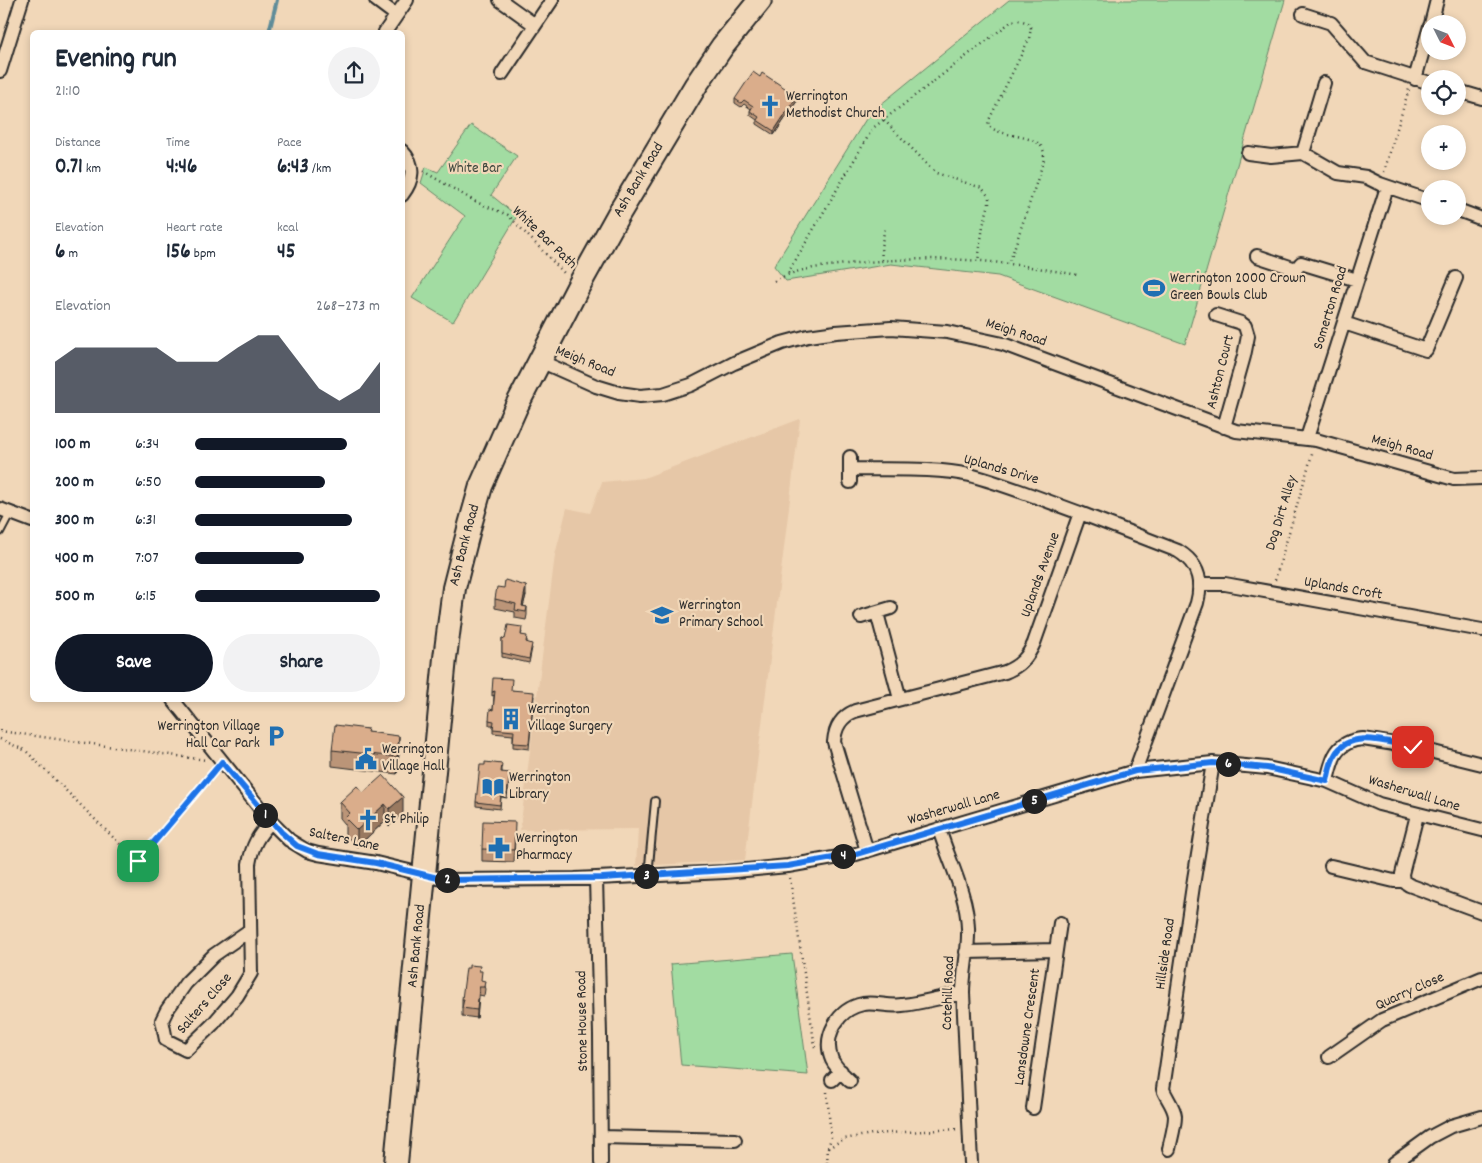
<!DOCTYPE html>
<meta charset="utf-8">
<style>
:root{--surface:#fff;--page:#f2f2f3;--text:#1f2937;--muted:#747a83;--accent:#111827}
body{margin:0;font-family:Dekko,sans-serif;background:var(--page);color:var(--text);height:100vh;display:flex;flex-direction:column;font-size:19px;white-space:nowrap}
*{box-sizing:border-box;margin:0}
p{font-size:16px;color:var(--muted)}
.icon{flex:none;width:28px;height:28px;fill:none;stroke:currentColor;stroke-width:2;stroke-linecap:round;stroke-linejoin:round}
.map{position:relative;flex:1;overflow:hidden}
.side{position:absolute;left:30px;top:30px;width:375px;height:672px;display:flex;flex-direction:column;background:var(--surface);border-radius:8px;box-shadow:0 2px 8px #0003}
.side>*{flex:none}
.needle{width:32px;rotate:132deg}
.controls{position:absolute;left:1421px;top:15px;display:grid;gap:10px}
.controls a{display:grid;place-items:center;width:45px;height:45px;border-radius:50%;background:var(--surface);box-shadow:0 2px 8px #0003;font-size:25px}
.pin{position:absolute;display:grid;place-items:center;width:42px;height:42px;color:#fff;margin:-21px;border-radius:10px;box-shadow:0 2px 8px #0006}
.km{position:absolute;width:25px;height:25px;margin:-12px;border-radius:50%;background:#222;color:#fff;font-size:14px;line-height:25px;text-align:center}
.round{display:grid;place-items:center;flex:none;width:52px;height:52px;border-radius:26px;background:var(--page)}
.head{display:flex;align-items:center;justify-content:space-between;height:85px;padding:0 25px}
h1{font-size:28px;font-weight:700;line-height:38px}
.figures{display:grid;grid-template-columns:repeat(3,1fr);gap:8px;height:85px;padding:5px 25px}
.figures div{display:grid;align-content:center}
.figures b{font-size:21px;font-weight:700}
.figures small{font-size:14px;font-weight:400}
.figures p{font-size:14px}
.chart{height:140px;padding:10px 25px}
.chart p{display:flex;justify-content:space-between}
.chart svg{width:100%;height:90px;margin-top:5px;fill:var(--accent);opacity:.7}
.button{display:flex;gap:10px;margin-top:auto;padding:10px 25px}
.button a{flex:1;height:58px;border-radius:30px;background:var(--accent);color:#fff;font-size:20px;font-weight:700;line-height:58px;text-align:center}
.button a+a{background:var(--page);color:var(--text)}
ul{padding:0 25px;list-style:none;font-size:16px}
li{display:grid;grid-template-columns:80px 60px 1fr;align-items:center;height:38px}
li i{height:12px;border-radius:6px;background:var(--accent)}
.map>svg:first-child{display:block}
.built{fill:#e6c7a7}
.green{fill:#a2dca2;stroke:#668466}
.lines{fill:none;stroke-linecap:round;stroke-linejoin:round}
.stream{stroke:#5f8c99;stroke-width:4}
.lane-casing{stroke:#2b2b2b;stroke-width:10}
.street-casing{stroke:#2b2b2b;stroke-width:16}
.highway-casing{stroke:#2b2b2b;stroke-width:26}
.path{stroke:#2b2b2b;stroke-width:2.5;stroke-dasharray:1 4;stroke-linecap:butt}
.lane{stroke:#f1d7b8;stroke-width:6}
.street{stroke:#f1d7b8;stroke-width:12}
.highway{stroke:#f1d7b8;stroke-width:22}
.wall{fill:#bb9578;stroke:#2b2b2b}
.shaded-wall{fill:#997961;stroke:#2b2b2b}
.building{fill:#daad8b;stroke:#2b2b2b}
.route-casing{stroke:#fff;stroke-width:10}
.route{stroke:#1a73e8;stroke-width:6}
.labels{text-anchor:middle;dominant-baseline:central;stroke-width:4.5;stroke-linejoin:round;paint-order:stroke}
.poi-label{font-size:15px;fill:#2b2b2b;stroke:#f1d7b8;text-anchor:start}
.park-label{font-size:15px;fill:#3d463d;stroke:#f1d7b8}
.street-label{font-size:15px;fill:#2b2b2b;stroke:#f1d7b8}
</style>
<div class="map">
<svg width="1482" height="1163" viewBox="0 0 1482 1163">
<rect width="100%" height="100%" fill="#f1d7b8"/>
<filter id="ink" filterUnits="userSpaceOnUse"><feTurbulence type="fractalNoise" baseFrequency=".02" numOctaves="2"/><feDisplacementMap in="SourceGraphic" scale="10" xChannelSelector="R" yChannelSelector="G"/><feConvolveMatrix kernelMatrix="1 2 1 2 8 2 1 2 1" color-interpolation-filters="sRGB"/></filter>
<g filter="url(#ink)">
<path class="built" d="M800 419 745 860 636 866 638 829 520 830 555 555 567 508 590 513 602 482 644 478Z"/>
<path class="green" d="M1009 0H1285L1185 344 998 276 891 264 786 281 774 266 866 119 880 105Z
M471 125 517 156 491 195 517 216 453 322 412 298 465 216 421 183 426 167 438 172Z
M792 954 808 1075 681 1065 671 964Z"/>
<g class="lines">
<path class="stream" d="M269 32 277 0"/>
<g class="lane-casing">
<path id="lane" d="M0 532 10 513
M648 876 655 801"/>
</g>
<g class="street-casing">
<path id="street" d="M376 0 396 15
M500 0 535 25
M1303 14 1331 23 1365 62 1430 83
M1431 24 1437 0
M385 32 407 0
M0 71 22 0
M502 74 552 0
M1415 79 1430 26
M1458 91 1482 98
M402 151C416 165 413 181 402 195
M1248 153 1271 156 1303 153 1338 173 1366 177 1380 184 1430 201
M1303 153 1324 83
M1458 210 1482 219
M1257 256 1296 269 1301 263 1357 280
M1216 315 1241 323 1245 326 1248 336 1244 356 1224 427
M1344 323 1426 350 1456 278
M540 361 596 386 619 393 640 396 663 394 691 385 734 363 782 343 808 336 836 332 891 328 947 332 1003 344 1236 431 1316 440 1454 479 1482 478
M1307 438 1387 187
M850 469C886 470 935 467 970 475 1007 485 1044 500 1080 513
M850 482V457
M0 509 32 521
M1199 584H1225L1482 630
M877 613 900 699
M861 617 891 608
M173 700 271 822 289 840 307 851 318 854 376 863 446 880 575 879 725 872 788 866 856 854 1135 771 1213 763 1267 768 1327 781 1379 804 1482 830
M1327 781C1332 758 1336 741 1363 739L1413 747 1482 764
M1417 815 1402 874 1403 881 1409 885 1482 912
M939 829C949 861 967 894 968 928 969 950 963 971 963 993L971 1163
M867 851 834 742C835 727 841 717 855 711L1005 672C1020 666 1028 657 1034 643L1080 513 1178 551C1198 563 1203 581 1197 603L1135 771
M1331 866 1394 881H1403
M596 878 600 1035 601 1163
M250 930 214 955 186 983 167 1010 162 1020 166 1040 186 1050 213 1024 237 996 251 973 249 864C252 846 258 835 271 822
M966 952 1056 950
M1329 1057 1382 1020 1482 978
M832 1080 841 1071
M850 1081C844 1075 836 1068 832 1060 822 1036 838 1009 863 1004 876 1002 889 1007 902 1005 922 1003 942 997 963 993
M1033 1108 1060 923
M601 1137 735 1140
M1169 1149C1171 1139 1175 1126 1175 1116 1174 1106 1166 1098 1163 1089L1194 879 1213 763
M1394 1163 1430 1137 1451 1126 1482 1117"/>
</g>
<g class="highway-casing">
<g id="highway">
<path id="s1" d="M396 1163 445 658 454 588 470 525 481 486 516 407 578 287 618 215 696 85 722 47 760 0"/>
</g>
</g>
<path class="path" d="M884 120 936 173 982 188 989 197V204L983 226 978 261
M423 171 476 202 508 215 566 275
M1384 172 1409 89
M882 260 881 247 885 228
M788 273 873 128 1012 21 1020 20 1028 23 1031 28 1029 39 989 120 988 125C1000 138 1036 134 1042 148 1045 152 1044 158 1043 163L1009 264
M774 281C798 268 820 267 847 264 901 258 956 257 1010 264 1033 267 1055 271 1078 275
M1275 580 1313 451
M0 731 206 760
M0 739 26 751 137 861 215 771
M790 878 815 1048
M827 1092 831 1138 828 1148
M827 1163 828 1148 844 1139 872 1134 959 1129"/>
<use href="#lane" class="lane"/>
<use href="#street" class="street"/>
<use href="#highway" class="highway"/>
</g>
<path class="wall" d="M735 99 797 101 774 135 757 124V120L750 115V111L751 109 744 104 741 107 735 103Z
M526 595 523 606 527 607V615L526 620 515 618V612L495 608V599Z
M522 632 521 635 527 640V643L532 648 529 663 502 657V638L505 639Z
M512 690 534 696 529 749 513 747V735L493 733V725H489V720L493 710 494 695 492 696V692Z
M368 732 399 753 397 774 332 766V750Z
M502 768V772L510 777 507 798 501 797 500 809 476 806V802Z
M363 793 403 813 389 826 385 821 357 847 345 834V824L340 818V802Z
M515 834 514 862 482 861V849Z
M482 981 485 989 484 996 479 995 477 1018 462 1016V999Z"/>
<path class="shaded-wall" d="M797 96V101L774 135V131Z
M526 586V595L522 611V606Z
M399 736V753L397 774V757Z
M403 797V813L389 826V809Z
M385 804V821L357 847V830Z
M479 987V995L477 1018V1010Z"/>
<path class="building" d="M753 72 760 77 762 73 797 96 774 131 757 120 759 117 750 111 753 106 744 100 741 103 735 99Z
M505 580 526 586 522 606 527 607 526 612 515 610 516 604 495 599 497 587 504 588Z
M508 625 522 627 521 635 527 636 526 642 532 644 529 659 502 653V638L505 639Z
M493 678 512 679 511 690 534 692 529 744 513 743 514 731 493 729 494 721 489 720 490 709 493 710 495 691 492 692Z
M335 725 368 729 367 732 399 736 397 757 332 750Z
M485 762 502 764 501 772 510 773 507 794 501 793 500 805 476 802 480 765H485Z
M383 775 403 797 389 809 385 804 357 830 345 818 350 813 340 802 357 786 363 793Z
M483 821 515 822 514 850 482 849Z
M469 965 480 966 479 971H482L481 980 485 981 484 987H479L477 1010 462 1008 464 999H462L466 968H469Z"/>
</g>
<g class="lines" filter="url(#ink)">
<g class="route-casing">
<path id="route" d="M138 861 222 762 281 832 297 846 318 854 376 863 446 880 602 878 788 866 856 854 1135 771 1213 763 1267 768 1327 781C1329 772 1330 763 1335 755 1350 728 1389 743 1413 747"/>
</g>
<use href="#route" class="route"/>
</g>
<defs>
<g id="church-bare" transform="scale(1.725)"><path d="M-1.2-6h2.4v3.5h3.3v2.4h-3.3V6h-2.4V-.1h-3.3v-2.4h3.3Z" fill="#1f6fb2" stroke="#f1d7b8" stroke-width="2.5" paint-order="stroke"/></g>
<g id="stadium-bare" transform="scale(1.725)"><path d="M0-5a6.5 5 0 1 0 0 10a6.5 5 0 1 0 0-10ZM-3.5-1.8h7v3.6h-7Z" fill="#1f6fb2" stroke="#f1d7b8" stroke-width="2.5" paint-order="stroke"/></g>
<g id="school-bare" transform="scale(1.725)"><path d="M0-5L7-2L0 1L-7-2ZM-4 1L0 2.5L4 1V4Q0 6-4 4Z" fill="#1f6fb2" stroke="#f1d7b8" stroke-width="2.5" paint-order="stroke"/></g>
<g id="building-bare" transform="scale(1.725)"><path d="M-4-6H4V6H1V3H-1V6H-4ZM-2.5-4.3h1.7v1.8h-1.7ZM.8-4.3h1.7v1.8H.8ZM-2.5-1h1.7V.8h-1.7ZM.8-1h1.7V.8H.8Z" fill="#1f6fb2" stroke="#f1d7b8" stroke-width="2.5" paint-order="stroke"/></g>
<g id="parking-bare" transform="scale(1.725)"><path d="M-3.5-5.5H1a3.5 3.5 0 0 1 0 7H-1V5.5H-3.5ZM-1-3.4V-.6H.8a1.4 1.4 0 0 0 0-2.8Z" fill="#1f6fb2" stroke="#f1d7b8" stroke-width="2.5" paint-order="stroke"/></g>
<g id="civic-bare" transform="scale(1.725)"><path d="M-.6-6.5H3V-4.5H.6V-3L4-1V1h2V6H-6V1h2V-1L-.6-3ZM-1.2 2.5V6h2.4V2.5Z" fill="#1f6fb2" stroke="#f1d7b8" stroke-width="2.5" paint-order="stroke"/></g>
<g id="library-bare" transform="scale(1.725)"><path d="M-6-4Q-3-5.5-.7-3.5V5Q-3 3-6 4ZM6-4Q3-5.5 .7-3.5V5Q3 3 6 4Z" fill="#1f6fb2" stroke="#f1d7b8" stroke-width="2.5" paint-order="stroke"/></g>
<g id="pharmacy-bare" transform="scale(1.725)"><path d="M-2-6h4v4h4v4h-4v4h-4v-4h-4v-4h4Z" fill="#1f6fb2" stroke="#f1d7b8" stroke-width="2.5" paint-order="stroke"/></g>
</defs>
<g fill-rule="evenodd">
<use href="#church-bare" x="770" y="106"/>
<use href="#stadium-bare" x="1154" y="288"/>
<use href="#school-bare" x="662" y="615"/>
<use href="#building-bare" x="511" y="719"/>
<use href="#parking-bare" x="276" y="736"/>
<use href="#civic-bare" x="366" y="759"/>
<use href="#library-bare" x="493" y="787"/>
<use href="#church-bare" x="368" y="820"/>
<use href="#pharmacy-bare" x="499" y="848"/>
</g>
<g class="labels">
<g class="poi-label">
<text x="786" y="97">Werrington<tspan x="786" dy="17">Methodist Church</tspan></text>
<text x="1170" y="279">Werrington 2000 Crown<tspan x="1170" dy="17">Green Bowls Club</tspan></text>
<text x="679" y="606">Werrington<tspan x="679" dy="17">Primary School</tspan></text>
<text x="528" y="710">Werrington<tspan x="528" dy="17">Village Surgery</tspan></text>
<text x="260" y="727" text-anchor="end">Werrington Village<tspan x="260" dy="17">Hall Car Park</tspan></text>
<text x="382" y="750">Werrington<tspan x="382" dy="17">Village Hall</tspan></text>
<text x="509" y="778">Werrington<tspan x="509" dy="17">Library</tspan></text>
<text x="384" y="820">St Philip</text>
<text x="516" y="839">Werrington<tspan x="516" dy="17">Pharmacy</tspan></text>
</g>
<g class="park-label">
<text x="475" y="169">White Bar</text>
</g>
<g class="street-label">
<text stroke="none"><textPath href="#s1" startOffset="1028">Ash Bank Road</textPath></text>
<text transform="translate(544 238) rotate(44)">White Bar Path</text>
<text transform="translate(1331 308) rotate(-73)">Somerton Road</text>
<text transform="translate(1016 333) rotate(18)">Meigh Road</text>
<text transform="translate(585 362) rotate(22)">Meigh Road</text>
<text transform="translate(1221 372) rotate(-76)">Ashton Court</text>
<text transform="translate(1402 448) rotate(16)">Meigh Road</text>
<text transform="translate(1001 470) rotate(16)">Uplands Drive</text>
<text transform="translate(1282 513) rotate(-73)">Dog Dirt Alley</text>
<text stroke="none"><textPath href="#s1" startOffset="622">Ash Bank Road</textPath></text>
<text transform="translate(1041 575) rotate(-70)">Uplands Avenue</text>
<text transform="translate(1343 589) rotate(10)">Uplands Croft</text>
<text transform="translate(1414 794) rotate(17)">Washerwall Lane</text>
<text transform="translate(954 808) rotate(-16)">Washerwall Lane</text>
<text transform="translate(344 840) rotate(12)">Salters Lane</text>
<text stroke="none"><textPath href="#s1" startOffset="218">Ash Bank Road</textPath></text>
<text transform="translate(1166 954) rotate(-82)">Hillside Road</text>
<text transform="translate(1410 992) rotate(-24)">Quarry Close</text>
<text transform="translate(949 993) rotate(-88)">Cotehill Road</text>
<text transform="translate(205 1004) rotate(-49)">Salters Close</text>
<text transform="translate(583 1021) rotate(-91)">Stone House Road</text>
<text transform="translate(1028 1027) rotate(-82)">Lansdowne Crescent</text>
</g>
</g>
</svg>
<div class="controls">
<a><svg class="needle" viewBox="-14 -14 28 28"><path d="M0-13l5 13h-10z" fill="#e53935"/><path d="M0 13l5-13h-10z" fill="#747a83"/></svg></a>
<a><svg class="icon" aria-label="locate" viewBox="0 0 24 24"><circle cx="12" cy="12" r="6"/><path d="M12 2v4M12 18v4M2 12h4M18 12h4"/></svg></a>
<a>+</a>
<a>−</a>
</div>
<div class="pin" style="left:138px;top:861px;background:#1e9e55"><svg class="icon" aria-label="arrive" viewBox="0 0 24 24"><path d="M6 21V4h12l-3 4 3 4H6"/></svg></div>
<div class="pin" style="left:1413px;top:747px;background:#d93025"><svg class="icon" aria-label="check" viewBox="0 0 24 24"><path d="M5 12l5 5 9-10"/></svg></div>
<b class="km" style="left:265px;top:815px">1</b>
<b class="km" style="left:447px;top:880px">2</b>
<b class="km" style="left:646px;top:876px">3</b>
<b class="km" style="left:843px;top:856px">4</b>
<b class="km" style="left:1034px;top:801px">5</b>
<b class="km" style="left:1228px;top:764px">6</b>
<section class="side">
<div class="head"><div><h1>Evening run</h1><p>21:10</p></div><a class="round"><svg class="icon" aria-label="share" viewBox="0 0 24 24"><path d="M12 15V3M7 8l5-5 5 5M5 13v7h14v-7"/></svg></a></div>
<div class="figures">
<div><p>Distance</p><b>0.71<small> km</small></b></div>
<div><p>Time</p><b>4:46</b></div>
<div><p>Pace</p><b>6:43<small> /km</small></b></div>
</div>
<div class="figures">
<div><p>Elevation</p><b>6<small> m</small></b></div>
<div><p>Heart rate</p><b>156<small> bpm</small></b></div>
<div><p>kcal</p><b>45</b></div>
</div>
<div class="chart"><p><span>Elevation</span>268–273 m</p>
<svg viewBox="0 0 160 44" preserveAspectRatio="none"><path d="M0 44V19L10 12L20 12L30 12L40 12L50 12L60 19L70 19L80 19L90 12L100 6L110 6L120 19L130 32L140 38L150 32L160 19V44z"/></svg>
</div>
<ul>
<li><b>100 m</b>6:34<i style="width:82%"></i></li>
<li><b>200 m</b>6:50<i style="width:70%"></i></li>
<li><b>300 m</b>6:31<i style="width:85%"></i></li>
<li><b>400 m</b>7:07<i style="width:59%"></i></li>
<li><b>500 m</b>6:15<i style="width:100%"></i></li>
</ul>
<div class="button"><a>Save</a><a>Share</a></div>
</section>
</div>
